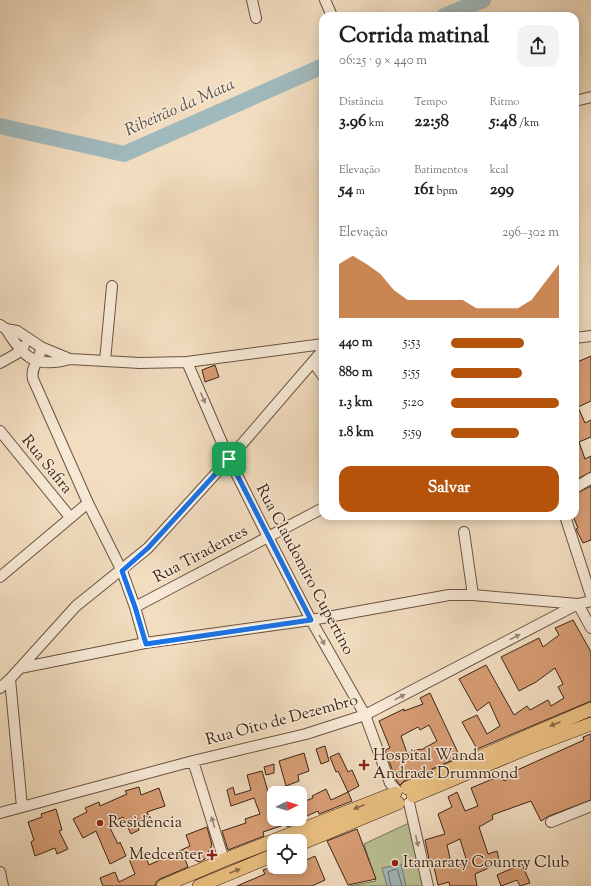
<!DOCTYPE html>
<html lang="pt">
<meta charset="utf-8">
<style>
:root{--surface:#fff;--page:#f2f2f2;--text:#202124;--muted:#757577;--accent:#b45309}
body{margin:0;font-family:"Sorts Mill Goudy",serif;background:var(--page);color:var(--text);height:100vh;display:flex;flex-direction:column;font-size:15px;white-space:nowrap}
*{box-sizing:border-box;margin:0}
p{font-size:13px;color:var(--muted)}
.icon{flex:none;width:22px;height:22px;fill:none;stroke:currentColor;stroke-width:2;stroke-linecap:round;stroke-linejoin:round}
.map{position:relative;flex:1;overflow:hidden}
.drawer{position:absolute;left:319px;top:12px;width:260px;height:508px;display:flex;flex-direction:column;background:var(--surface);border-radius:12px;box-shadow:0 2px 10px #0003}
.drawer>*{flex:none}
.needle{width:26px;rotate:85deg}
.fabs{position:absolute;left:267px;top:786px;display:grid;gap:8px}
.fabs a{display:grid;place-items:center;width:40px;height:40px;border-radius:8px;background:var(--surface);box-shadow:0 2px 10px #0003;font-size:20px}
.pin{position:absolute;display:grid;place-items:center;width:34px;height:34px;color:#fff;margin:-17px;border-radius:8px;box-shadow:0 2px 6px #0006}
.round{display:grid;place-items:center;flex:none;width:42px;height:42px;border-radius:12px;background:var(--page)}
.head{display:flex;align-items:center;justify-content:space-between;height:68px;padding:0 20px}
h1{font-size:22px;font-weight:800;line-height:30px}
.stats{display:grid;grid-template-columns:repeat(3,1fr);gap:6px;height:68px;padding:4px 20px}
.stats div{display:grid;align-content:center}
.stats b{font-size:17px;font-weight:800}
.stats small{font-size:11px;font-weight:400}
.stats p{font-size:11px}
.chart{height:112px;padding:8px 20px}
.chart p{display:flex;justify-content:space-between}
.chart svg{width:100%;height:72px;margin-top:4px;fill:var(--accent);opacity:.7}
.primary-button{display:flex;gap:8px;margin-top:auto;padding:8px 20px}
.primary-button a{flex:1;height:46px;border-radius:12px;background:var(--accent);color:#fff;font-size:16px;font-weight:800;line-height:46px;text-align:center}
ul{padding:0 20px;list-style:none;font-size:13px}
li{display:grid;grid-template-columns:64px 48px 1fr;align-items:center;height:30px}
li i{height:10px;border-radius:5px;background:var(--accent)}
.map>svg:first-child{display:block}
.green{fill:#b9c193;stroke:#7a7354}
.water{fill:#a0b9bd;stroke:#787e7a}
.lines{fill:none;stroke-linecap:round;stroke-linejoin:round}
.shore{stroke:#6e6f6a;stroke-width:1}
.river{stroke:#a0b9bd;stroke-width:16}
.building{fill:#d89d75;stroke:#3b2516;fill-rule:evenodd}
.minor-casing{stroke:#695340;stroke-width:12}
.major-casing{stroke:#3b2516;stroke-width:14}
.minor{stroke:#f7e9d6;stroke-width:10}
.major{stroke:#e9be80;stroke-width:13}
.oneway{fill:#998776}
.oneway2{fill:#896a46}
.route-casing{stroke:#fff;stroke-width:8}
.route{stroke:#1a73e8;stroke-width:5}
.poi-dot{fill:#8f2418;stroke:#f7e9d6;stroke-width:1.5}
.labels{text-anchor:middle;dominant-baseline:central;stroke-width:3;stroke-linejoin:round;paint-order:stroke}
.street-label{font-size:16px;fill:#3b2516;stroke:#f7e9d6}
.poi-label{font-size:16px;fill:#3b2516;stroke:#f7e9d6;text-anchor:start}
.water-label{font-size:17px;font-style:italic;fill:#595148;stroke:#f7e9d6}
</style>
<div class="map">
<svg width="591" height="886" viewBox="0 0 591 886">
<rect width="100%" height="100%" fill="#f2ddc0"/>
<filter id="stains"><feTurbulence type="fractalNoise" baseFrequency=".005" numOctaves="4"/><feColorMatrix values="0 0 0 0 .2 0 0 0 0 .09 0 0 0 0 .02 0 0 0 .5 -.17"/></filter>
<radialGradient id="worn" r=".72"><stop offset=".6" stop-color="#630" stop-opacity="0"/><stop offset="1" stop-color="#630" stop-opacity=".3"/></radialGradient>
<path class="green" d="M411 822 425 886H350L376 881 364 844Z"/>
<path class="water" d="M401 864 406 886H387L382 868Z"/>
<g class="lines">
<path class="shore" d="M391 886 388 872 396 869 398 871 402 886"/>
<path class="river" d="M444 16 483 0
M0 126 124 154 323 66"/>
</g>
<path class="building" d="M591 356V401L578 407 585 423 591 420V437L579 442 585 459 591 456V472L575 480V363Z
M215 365 219 377 205 382 202 370Z
M591 486V540L583 543 576 529 578 528 573 516H575V494Z
M573 620 591 652V701L477 749 462 722 477 715 487 734 500 726 489 702 477 711 459 679 486 665 514 715 527 706 530 710 548 700 551 706 564 698 558 687 563 684 555 668 536 682 519 691 501 657 539 638 543 647 559 635 555 628Z
M430 693 460 757 404 781 400 785 396 780 385 750 390 748 379 721 404 709V711L423 704 420 698ZM429 725 437 741 421 750 420 749 407 753 401 736 418 727 420 730Z
M591 734V800L549 816 541 821 531 801 492 815 493 819 479 827 488 854 497 851 500 863 475 874 477 886H450L449 882 438 885 434 867 431 868 425 840 445 834 438 814 452 807 448 797 457 792 465 811 478 806 471 788 502 775 504 781 517 774 515 771 584 740 583 737ZM460 839 467 862 452 867 447 845Z
M325 746 329 761 321 764 316 749Z
M304 753 309 771 298 775 299 781 286 786 279 761Z
M339 753 348 772 352 770 359 786 348 792 338 771 336 772 330 757Z
M274 764V773L266 775 264 767Z
M262 771 269 795 274 794V819H307L287 827V824L263 832 264 836 228 850 222 831 246 823 245 819 260 814 254 798 231 806 227 790 233 787 235 795 251 790 247 775Z
M139 787 141 795 159 788 165 806 147 812 149 816 136 821 139 830 131 834 123 817 108 824 118 844 120 842 126 856 110 864 96 831 83 838 73 819 87 812 85 808 99 802 100 806 127 794 125 791Z
M326 789 331 800 348 792 352 801 319 814 318 811 300 819V803L313 798 312 796Z
M56 809 62 830 59 831 68 849 57 854 55 848 35 856 31 842 34 840 28 822 42 817 41 814Z
M207 827 212 845 205 859 199 862 183 854 188 867 160 879 156 882 155 886H103L100 878 115 872 119 882 135 874 129 859 144 853 149 865 190 846 186 835Z
M357 829 376 879 348 885 327 841Z
M315 856 325 880 312 886H237L265 874 263 870 269 868 272 874 288 867H300V863Z
M522 864 530 883 520 886 517 880 501 886 497 875Z"/>
<g class="lines">
<g class="minor-casing">
<path id="minor" d="M252 0 256 18
M325 0 332 16
M575 101 591 97
M0 325 6 329 17 331 41 347 70 359 140 363 187 362 323 344
M6 329C23 357 35 369 70 359
M575 338 591 336
M41 347C41 360 30 366 33 379L88 503 122 571 135 607 145 643
M105 361 112 286
M187 362 229 459 268 537 311 620 365 715 390 783 397 791
M313 362 323 376
M0 363 16 354 24 346
M0 431 70 517
M575 488 591 478
M565 516 591 596
M464 532 473 595
M0 577 88 503
M135 607 323 508
M20 668 145 643 311 620 449 595H473L578 604 591 601
M10 679 22 807
M0 688 10 679 76 606 148 548 229 459 323 350
M193 761 224 860
M409 803 428 886
M0 813 193 761 306 734 365 715 578 604 591 628
M551 822 591 806
M0 872 3 886"/>
</g>
<g class="major-casing">
<path id="major" d="M407 788 591 709
M413 796 525 749 591 724
M300 844 398 803
M163 886 224 860 395 793
M199 886 274 855"/>
</g>
<use href="#minor" class="minor"/>
<use href="#major" class="major"/>
</g>
<defs><path id="oneway-solid" d="M-6-.8H1V-3.2L6.5 0L1 3.2V.8H-6Z"/></defs>
<g class="oneway">
<use href="#oneway-solid" transform="translate(203 398) rotate(67)"/>
<use href="#oneway-solid" transform="translate(515 637) rotate(-28)"/>
<use href="#oneway-solid" transform="translate(322 640) rotate(60)"/>
<use href="#oneway-solid" transform="translate(400 697) rotate(-28)"/>
<use href="#oneway-solid" transform="translate(213 822) rotate(-107)"/>
<use href="#oneway-solid" transform="translate(417 841) rotate(77)"/>
</g>
<g class="oneway2">
<use href="#oneway-solid" transform="translate(555 724) rotate(157)"/>
<use href="#oneway-solid" transform="translate(359 807) rotate(159)"/>
<use href="#oneway-solid" transform="translate(235 871) rotate(-23)"/>
</g>
<g class="lines">
<g class="route-casing">
<path id="route" d="M229 459 311 620 146 644 135 607 122 571 148 548Z"/>
</g>
<use href="#route" class="route"/>
</g>
<g class="poi-dot">
<path d="M362 759h4v4h4v4h-4v4h-4v-4h-4v-4h4z"/>
<circle cx="100" cy="823" r="4"/>
<path d="M210 849h4v4h4v4h-4v4h-4v-4h-4v-4h4z"/>
<circle cx="395" cy="863" r="4"/>
</g>
<g class="labels">
<g class="street-label">
<text transform="translate(46 465) rotate(51)">Rua Safira</text>
<text transform="translate(201 555) rotate(-28)">Rua Tiradentes</text>
<text transform="translate(304 570) rotate(62)">Rua Claudomiro Cupertino</text>
<text transform="translate(282 721) rotate(-15)">Rua Oito de Dezembro</text>
</g>
<g class="poi-label">
<text x="373" y="756">Hospital Wanda<tspan x="373" dy="18">Andrade Drummond</tspan></text>
<text x="108" y="823">Residência</text>
<text x="203" y="855" text-anchor="end">Medcenter</text>
<text x="403" y="863">Itamaraty Country Club</text>
</g>
<g class="water-label">
<text transform="translate(180 108) rotate(-24)">Ribeirão da Mata</text>
</g>
</g>
<rect width="100%" height="100%" filter="url(#stains)"/>
<rect width="100%" height="100%" fill="url(#worn)"/>
</svg>
<div class="fabs">
<a><svg class="needle" viewBox="-14 -14 28 28"><path d="M0-13l5 13h-10z" fill="#e53935"/><path d="M0 13l5-13h-10z" fill="#757577"/></svg></a>
<a><svg class="icon" aria-label="locate" viewBox="0 0 24 24"><circle cx="12" cy="12" r="6"/><path d="M12 2v4M12 18v4M2 12h4M18 12h4"/></svg></a>
</div>
<div class="pin" style="left:229px;top:459px;background:#1e9e55"><svg class="icon" aria-label="arrive" viewBox="0 0 24 24"><path d="M6 21V4h12l-3 4 3 4H6"/></svg></div>
<section class="drawer">
<div class="head"><div><h1>Corrida matinal</h1><p>06:25 · 9 × 440 m</p></div><a class="round"><svg class="icon" aria-label="share" viewBox="0 0 24 24"><path d="M12 15V3M7 8l5-5 5 5M5 13v7h14v-7"/></svg></a></div>
<div class="stats">
<div><p>Distância</p><b>3.96<small> km</small></b></div>
<div><p>Tempo</p><b>22:58</b></div>
<div><p>Ritmo</p><b>5:48<small> /km</small></b></div>
</div>
<div class="stats">
<div><p>Elevação</p><b>54<small> m</small></b></div>
<div><p>Batimentos</p><b>161<small> bpm</small></b></div>
<div><p>kcal</p><b>299</b></div>
</div>
<div class="chart"><p><span>Elevação</span>296–302 m</p>
<svg viewBox="0 0 160 44" preserveAspectRatio="none"><path d="M0 44V11L10 6L20 11L30 17L40 27L50 33L60 33L70 33L80 33L90 33L100 38L110 38L120 38L130 38L140 33L150 22L160 11V44z"/></svg>
</div>
<ul>
<li><b>440 m</b>5:53<i style="width:68%"></i></li>
<li><b>880 m</b>5:55<i style="width:66%"></i></li>
<li><b>1.3 km</b>5:20<i style="width:100%"></i></li>
<li><b>1.8 km</b>5:59<i style="width:63%"></i></li>
</ul>
<div class="primary-button"><a>Salvar</a></div>
</section>
</div>
